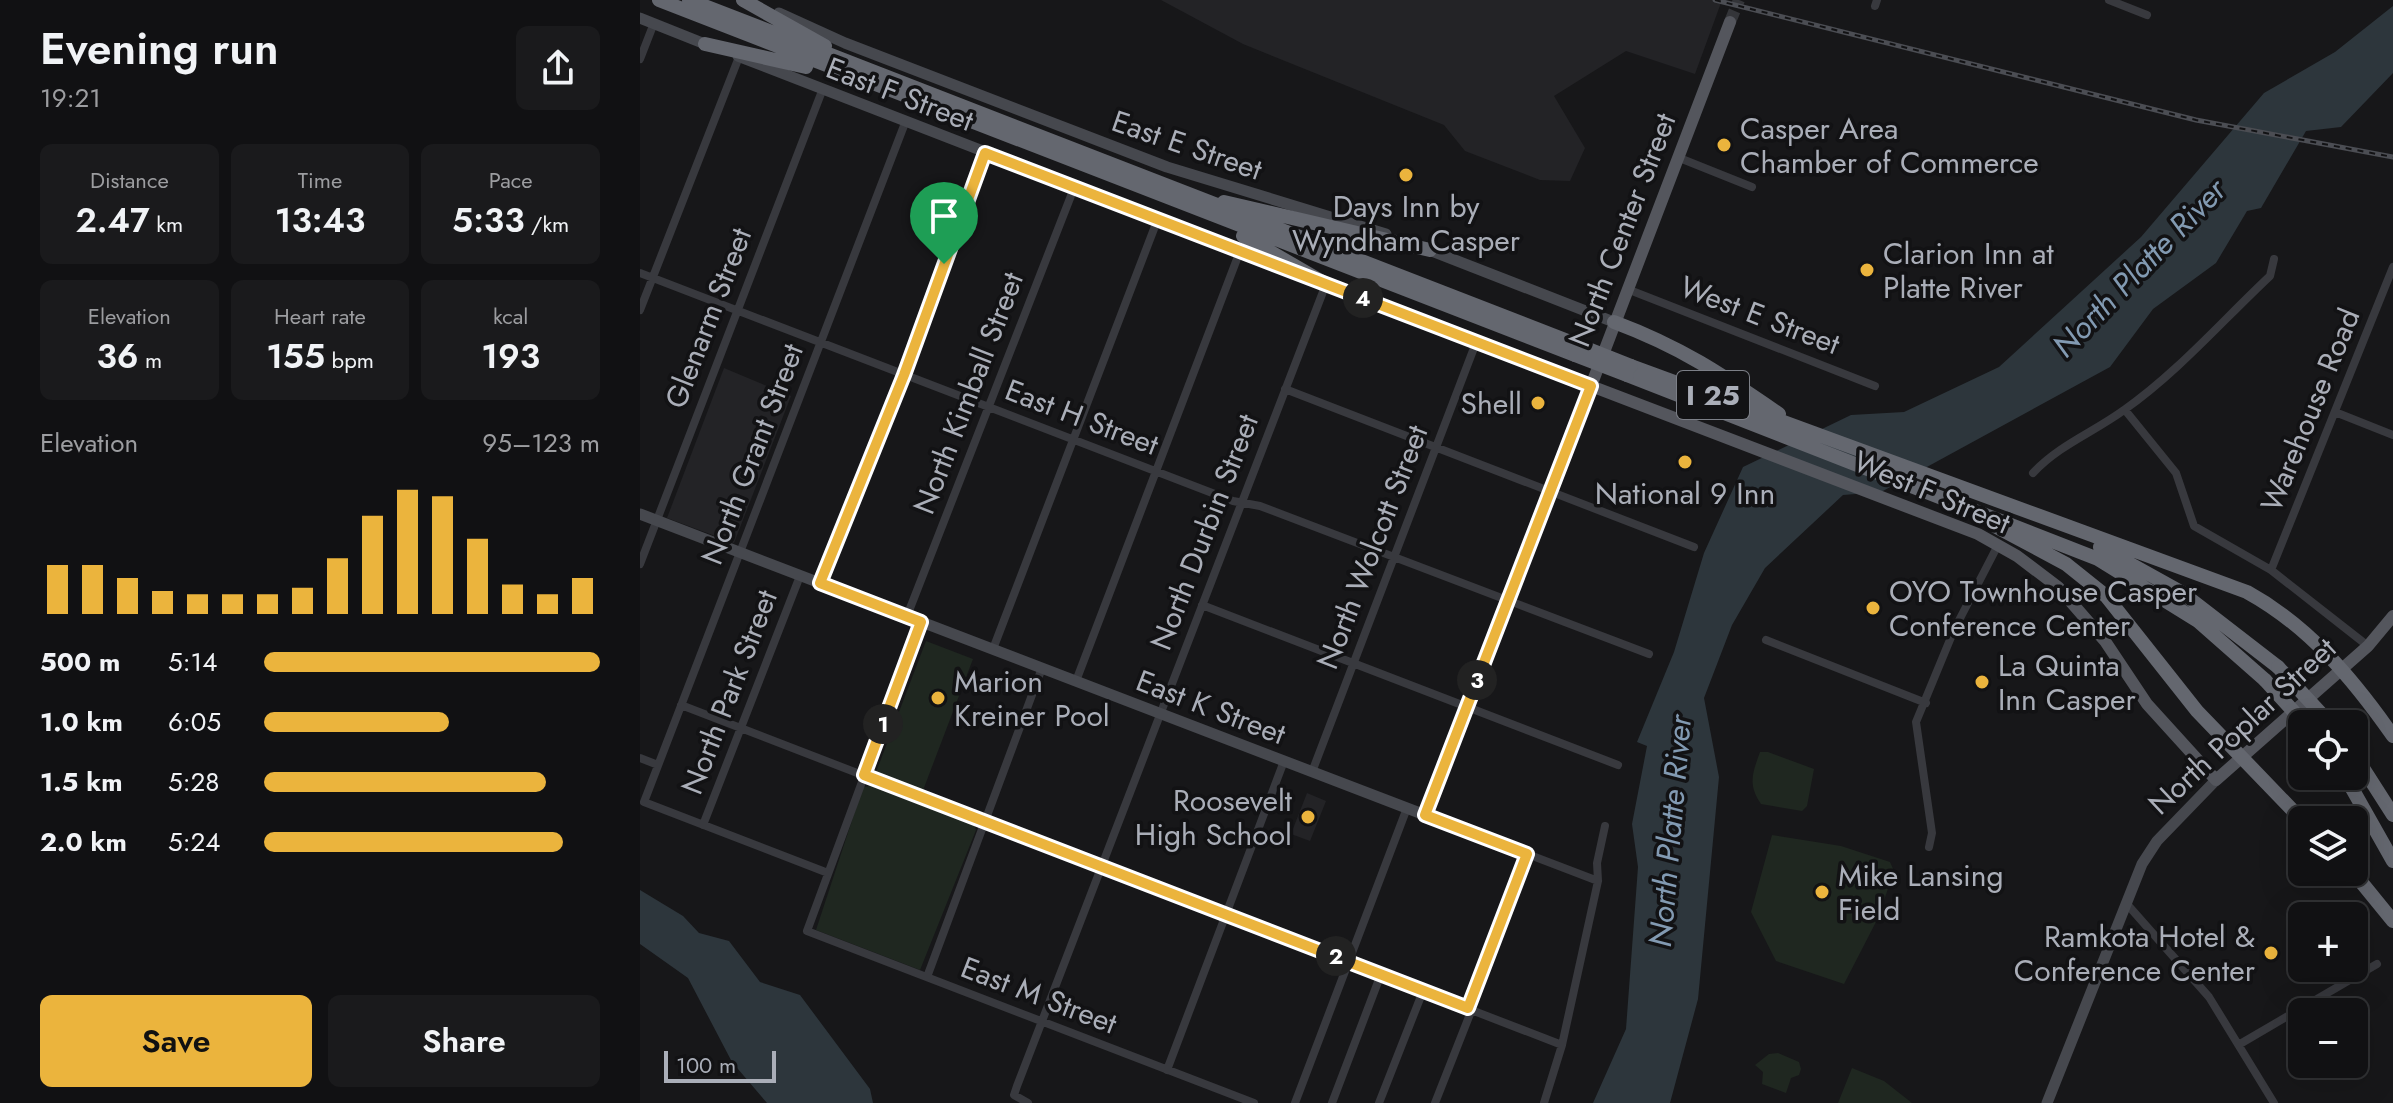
<!DOCTYPE html>
<meta charset="utf-8">
<style>
:root{--surface:#111113;--page:#1a1a1c;--text:#f1f3f6;--muted:#9c9da0;--line:#303133;--accent:#ebb43d}
body{margin:0;font-family:Jost,sans-serif;background:var(--page);color:var(--text);height:100vh;display:flex;flex-direction:column;font-size:30px;white-space:nowrap}
*{box-sizing:border-box;margin:0}
p{font-size:26px;color:var(--muted)}
.icon{flex:none;width:44px;height:44px;fill:none;stroke:currentColor;stroke-width:2;stroke-linecap:round;stroke-linejoin:round}
.map{position:relative;flex:1;overflow:hidden}
.panel{display:flex;flex-direction:column;background:var(--surface);width:640px}
.panel>*{flex:none}
.buttons{position:absolute;left:1648px;top:710px;display:grid;gap:16px}
.buttons a{display:grid;place-items:center;width:80px;height:80px;border-radius:12px;background:var(--surface);box-shadow:0 8px 32px #0002,0 0 0 2px var(--line);font-size:40px}
.scale{position:absolute;left:24px;bottom:20px;width:112px;box-sizing:border-box;padding-left:8px;border:4px solid #aaaeb8;border-top:0;font-size:22px;line-height:28px;white-space:nowrap;color:#aaaeb8;-webkit-text-stroke:6px #121214;paint-order:stroke}
.pin{position:absolute;display:grid;place-items:center;width:68px;height:68px;color:#fff;margin:-82px -34px;border-radius:50% 50% 50% 0;rotate:-45deg;box-shadow:0 0 8px #0007}
.pin .icon{rotate:45deg}
.km{position:absolute;width:40px;height:40px;margin:-20px;border-radius:50%;background:#222;color:#fff;font-size:22px;line-height:40px;text-align:center}
.round{display:grid;place-items:center;flex:none;width:84px;height:84px;border-radius:12px;background:var(--page)}
.summary{display:flex;align-items:center;justify-content:space-between;height:136px;padding:0 40px}
h1{font-size:44px;font-weight:600;line-height:60px}
.metrics{display:grid;grid-template-columns:repeat(3,1fr);gap:12px;height:136px;padding:8px 40px}
.metrics div{display:grid;align-content:center;border-radius:12px;background:var(--page);text-align:center}
.metrics b{font-size:34px;font-weight:600}
.metrics small{font-size:22px;font-weight:400}
.metrics p{font-size:22px}
.chart{height:224px;padding:16px 40px}
.chart p{display:flex;justify-content:space-between}
.chart svg{width:100%;height:144px;margin-top:8px;stroke:var(--accent);stroke-width:6}
.button{display:flex;gap:16px;margin-top:auto;padding:16px 40px}
.button a{flex:1;height:92px;border-radius:12px;background:var(--accent);color:#111;font-size:32px;font-weight:600;line-height:92px;text-align:center}
.button a+a{background:var(--page);color:var(--text)}
ul{padding:0 40px;list-style:none;font-size:26px}
li{display:grid;grid-template-columns:128px 96px 1fr;align-items:center;height:60px}
li i{height:20px;border-radius:10px;background:var(--accent)}
main{display:flex;flex:1;min-height:0}
.map>svg:first-child{display:block}
.built{fill:#232326}
.green{fill:#1f2720}
.water{fill:#2d363c}
.lines{fill:none;stroke-linecap:round;stroke-linejoin:round}
.primary-tunnel{stroke:#343539;stroke-width:12;stroke-dasharray:12 6;stroke-linecap:butt}
.street{stroke:#38393e;stroke-width:8}
.secondary{stroke:#46484e;stroke-width:11}
.primary{stroke:#54565d;stroke-width:12}
.highway{stroke:#64676f;stroke-width:14}
.rail-casing{stroke:#4b4d53;stroke-width:5}
.rail{stroke:#121214;stroke-width:2;stroke-dasharray:6;stroke-linecap:butt}
.highway-bridge{stroke:#64676f;stroke-width:14}
.route-casing{stroke:#fff;stroke-width:16}
.route{stroke:#ebb43d;stroke-width:10}
.poi-dot{fill:#ebb43d;stroke:#121214;stroke-width:3}
.labels{text-anchor:middle;dominant-baseline:central;stroke-width:7;stroke-linejoin:round;paint-order:stroke}
.shield{fill:#121214;stroke:#7c7f87;stroke-width:2}
.shield-label{font-size:28px;font-weight:bold;fill:#aaaeb8}
.street-label{font-size:30px;fill:#aaaeb8;stroke:#121214}
.poi-label{font-size:30px;fill:#aaaeb8;stroke:#121214;text-anchor:start}
.water-label{font-size:32px;font-style:italic;fill:#829ab2;stroke:#121214}
</style>
<main>
<section class="panel">
<div class="summary"><div><h1>Evening run</h1><p>19:21</p></div><a class="round"><svg class="icon" aria-label="share" viewBox="0 0 24 24"><path d="M12 15V3M7 8l5-5 5 5M5 13v7h14v-7"/></svg></a></div>
<div class="metrics">
<div><p>Distance</p><b>2.47<small> km</small></b></div>
<div><p>Time</p><b>13:43</b></div>
<div><p>Pace</p><b>5:33<small> /km</small></b></div>
</div>
<div class="metrics">
<div><p>Elevation</p><b>36<small> m</small></b></div>
<div><p>Heart rate</p><b>155<small> bpm</small></b></div>
<div><p>kcal</p><b>193</b></div>
</div>
<div class="chart"><p><span>Elevation</span>95–123 m</p>
<svg viewBox="0 0 160 44" preserveAspectRatio="none"><path d="M5 44V29M15 44V29M25 44V33M35 44V37M45 44V38M55 44V38M65 44V38M75 44V36M85 44V27M95 44V14M105 44V6M115 44V8M125 44V21M135 44V35M145 44V38M155 44V33"/></svg>
</div>
<ul>
<li><b>500 m</b>5:14<i style="width:100%"></i></li>
<li><b>1.0 km</b>6:05<i style="width:55%"></i></li>
<li><b>1.5 km</b>5:28<i style="width:84%"></i></li>
<li><b>2.0 km</b>5:24<i style="width:89%"></i></li>
</ul>
<div class="button"><a>Save</a><a>Share</a></div>
</section>
<div class="map">
<svg width="1753" height="1103" viewBox="0 0 1753 1103">
<rect width="100%" height="100%" fill="#171719"/>
<path class="built" d="M521 0H1082L1055 74 986 51 914 96 945 148 930 181 900 180 825 151 804 125 603 44Z
M84 368 151 396 94 543 27 518Z
M667 793 686 801 670 841 651 834Z"/>
<path class="green" d="M286 641 333 659 282 793 235 775Z
M1120 752H1128L1174 769 1167 806 1162 811 1121 804C1108 785 1112 774 1120 752Z
M230 786 334 825 336 830 280 970 176 930 223 787Z
M1132 835 1201 846 1250 862 1254 871 1238 918 1204 984 1136 961 1111 912Z
M1138 1053 1159 1062 1161 1069 1159 1075 1151 1078 1146 1093 1122 1084 1123 1072 1115 1065 1129 1054Z
M1212 1068 1244 1081 1272 1103H1198Z"/>
<path class="water" d="M1753 6V73L1701 127 1666 131 1621 208 1607 211 1576 263 1513 309 1470 367 1241 492 1203 495 1125 568 1092 625 1064 698 1079 777 1058 999 1030 1103H953L986 1029 998 867 992 824 1007 746 997 742 1034 652 1064 553 1103 467 1211 415 1264 412 1359 367 1501 237 1624 93 1695 52Z
M0 890 43 916 59 933 89 941 120 982 160 995 230 1089 233 1103H127L92 1062 48 978 0 944Z"/>
<g class="lines">
<path class="primary-tunnel" d="M1090 22 1099 0"/>
<path class="street" d="M1469 0 1507 15
M1235 6 1237 0
M0 59 14 23
M1037 157 1112 187
M0 273 593 501 620 506 1009 654
M987 289 1235 386
M0 310 99 57
M645 389 1054 547
M1485 410 1536 473 1554 526 1631 570 1728 646
M1695 412 1753 435
M1393 473C1419 445 1454 432 1484 410 1537 373 1583 320 1630 276L1634 259
M0 564 182 91
M1631 570 1753 267
M180 583 264 375 345 153
M562 605 978 765
M267 616 434 188
M281 622 167 931 614 1103
M1126 640 1286 703
M353 649 517 221
M436 681 600 251
M41 705 922 1045
M0 758 18 765
M672 772 837 340
M785 815 958 881
M63 825 160 576
M1289 847 1292 833 1276 722 1314 630 1358 545
M188 873 4 802 265 123
M1486 903 1569 997 1634 1103
M287 977 402 668
M828 1008 887 854
M1600 1044 1737 964
M527 1070 644 761
M388 1103 374 1095 377 1086 686 284
M655 1103 767 808
M692 1103 741 974
M739 1103 783 991
M795 1103 832 1009
M904 1103 922 1045 958 881 957 863 965 826"/>
<path class="secondary" d="M139 13 205 43 527 167 746 234
M0 18 70 46
M98 56 660 274
M784 248 974 322
M0 514 785 815 951 386 679 282
M1407 1103 1502 864 1517 841 1576 780"/>
<path class="primary" d="M1090 22 951 386 1338 534 1377 556 1418 587 1465 641 1507 704 1576 780 1728 646 1753 616"/>
<path class="highway" d="M19 0 935 355
M49 0 938 345
M103 0 185 46
M65 44 166 67
M584 202 790 250
M603 236 686 284
M974 322C1041 347 1081 374 1139 414
M991 366 1607 592C1669 626 1713 679 1753 736
M987 375 1458 559 1558 621 1625 680
M1353 525 1426 564 1466 596 1557 711 1662 820
M1460 547 1541 592 1638 667
M1714 754 1753 815
M1705 776 1753 861
M1713 872 1753 921"/>
<g class="rail-casing">
<path id="rail" d="M1075 0 1556 120 1753 157"/>
</g>
<use href="#rail" class="rail"/>
<path class="highway-bridge" d="M938 345 991 366
M935 355 987 375
M1638 667 1687 720
M1625 680 1665 724"/>
</g>
<g class="lines">
<g class="route-casing">
<path id="route" d="M345 153 951 386 785 815 887 854 828 1008 224 775 281 622 180 583 264 375Z"/>
</g>
<use href="#route" class="route"/>
</g>
<g class="poi-dot">
<circle cx="1084" cy="145" r="8"/>
<circle cx="766" cy="175" r="8"/>
<circle cx="1227" cy="270" r="8"/>
<circle cx="898" cy="403" r="8"/>
<circle cx="1045" cy="462" r="8"/>
<circle cx="1233" cy="608" r="8"/>
<circle cx="1342" cy="682" r="8"/>
<circle cx="298" cy="698" r="8"/>
<circle cx="668" cy="817" r="8"/>
<circle cx="1182" cy="892" r="8"/>
<circle cx="1631" cy="953" r="8"/>
</g>
<g class="labels">
<rect class="shield" x="1037" y="371" width="72" height="48" rx="6"/>
<g class="shield-label">
<text x="1073" y="395">I 25</text>
</g>
<g class="street-label">
<text transform="translate(260 94) rotate(21)">East F Street</text>
<text transform="translate(547 145) rotate(19)">East E Street</text>
<text transform="translate(982 230) rotate(-69)">North Center Street</text>
<text transform="translate(1120 315) rotate(21)">West E Street</text>
<text transform="translate(68 318) rotate(-69)">Glenarm Street</text>
<text transform="translate(328 393) rotate(-69)">North Kimball Street</text>
<text transform="translate(1670 410) rotate(-68)">Warehouse Road</text>
<text transform="translate(442 417) rotate(21)">East H Street</text>
<text transform="translate(112 454) rotate(-69)">North Grant Street</text>
<text transform="translate(1292 492) rotate(23)">West F Street</text>
<text transform="translate(564 532) rotate(-69)">North Durbin Street</text>
<text transform="translate(732 547) rotate(-69)">North Wolcott Street</text>
<text transform="translate(89 692) rotate(-69)">North Park Street</text>
<text transform="translate(571 707) rotate(21)">East K Street</text>
<text transform="translate(1602 726) rotate(-43)">North Poplar Street</text>
<text transform="translate(399 995) rotate(21)">East M Street</text>
</g>
<g class="poi-label">
<text x="1100" y="128">Casper Area<tspan x="1100" dy="34">Chamber of Commerce</tspan></text>
<text x="766" y="206" text-anchor="middle">Days Inn by<tspan x="766" dy="34">Wyndham Casper</tspan></text>
<text x="1243" y="253">Clarion Inn at<tspan x="1243" dy="34">Platte River</tspan></text>
<text x="882" y="403" text-anchor="end">Shell</text>
<text x="1045" y="493" text-anchor="middle">National 9 Inn</text>
<text x="1249" y="591">OYO Townhouse Casper<tspan x="1249" dy="34">Conference Center</tspan></text>
<text x="1358" y="665">La Quinta<tspan x="1358" dy="34">Inn Casper</tspan></text>
<text x="314" y="681">Marion<tspan x="314" dy="34">Kreiner Pool</tspan></text>
<text x="652" y="800" text-anchor="end">Roosevelt<tspan x="652" dy="34">High School</tspan></text>
<text x="1198" y="875">Mike Lansing<tspan x="1198" dy="34">Field</tspan></text>
<text x="1615" y="936" text-anchor="end">Ramkota Hotel &amp;<tspan x="1615" dy="34">Conference Center</tspan></text>
</g>
<g class="water-label">
<text transform="translate(1499 268) rotate(-46)">North Platte River</text>
<text transform="translate(1030 831) rotate(-85)">North Platte River</text>
</g>
</g>
</svg>
<div class="buttons">
<a><svg class="icon" aria-label="locate" viewBox="0 0 24 24"><circle cx="12" cy="12" r="6"/><path d="M12 2v4M12 18v4M2 12h4M18 12h4"/></svg></a>
<a><svg class="icon" aria-label="layers" viewBox="0 0 24 24"><path d="M12 4l9 5-9 5-9-5zM3 14l9 5 9-5"/></svg></a>
<a>+</a>
<a>−</a>
</div>
<div class="scale">100 m</div>
<div class="pin" style="left:304px;top:264px;background:#1e9e55"><svg class="icon" aria-label="arrive" viewBox="0 0 24 24"><path d="M6 21V4h12l-3 4 3 4H6"/></svg></div>
<b class="km" style="left:243px;top:724px">1</b>
<b class="km" style="left:696px;top:956px">2</b>
<b class="km" style="left:837px;top:680px">3</b>
<b class="km" style="left:723px;top:298px">4</b>
</div>
</main>
